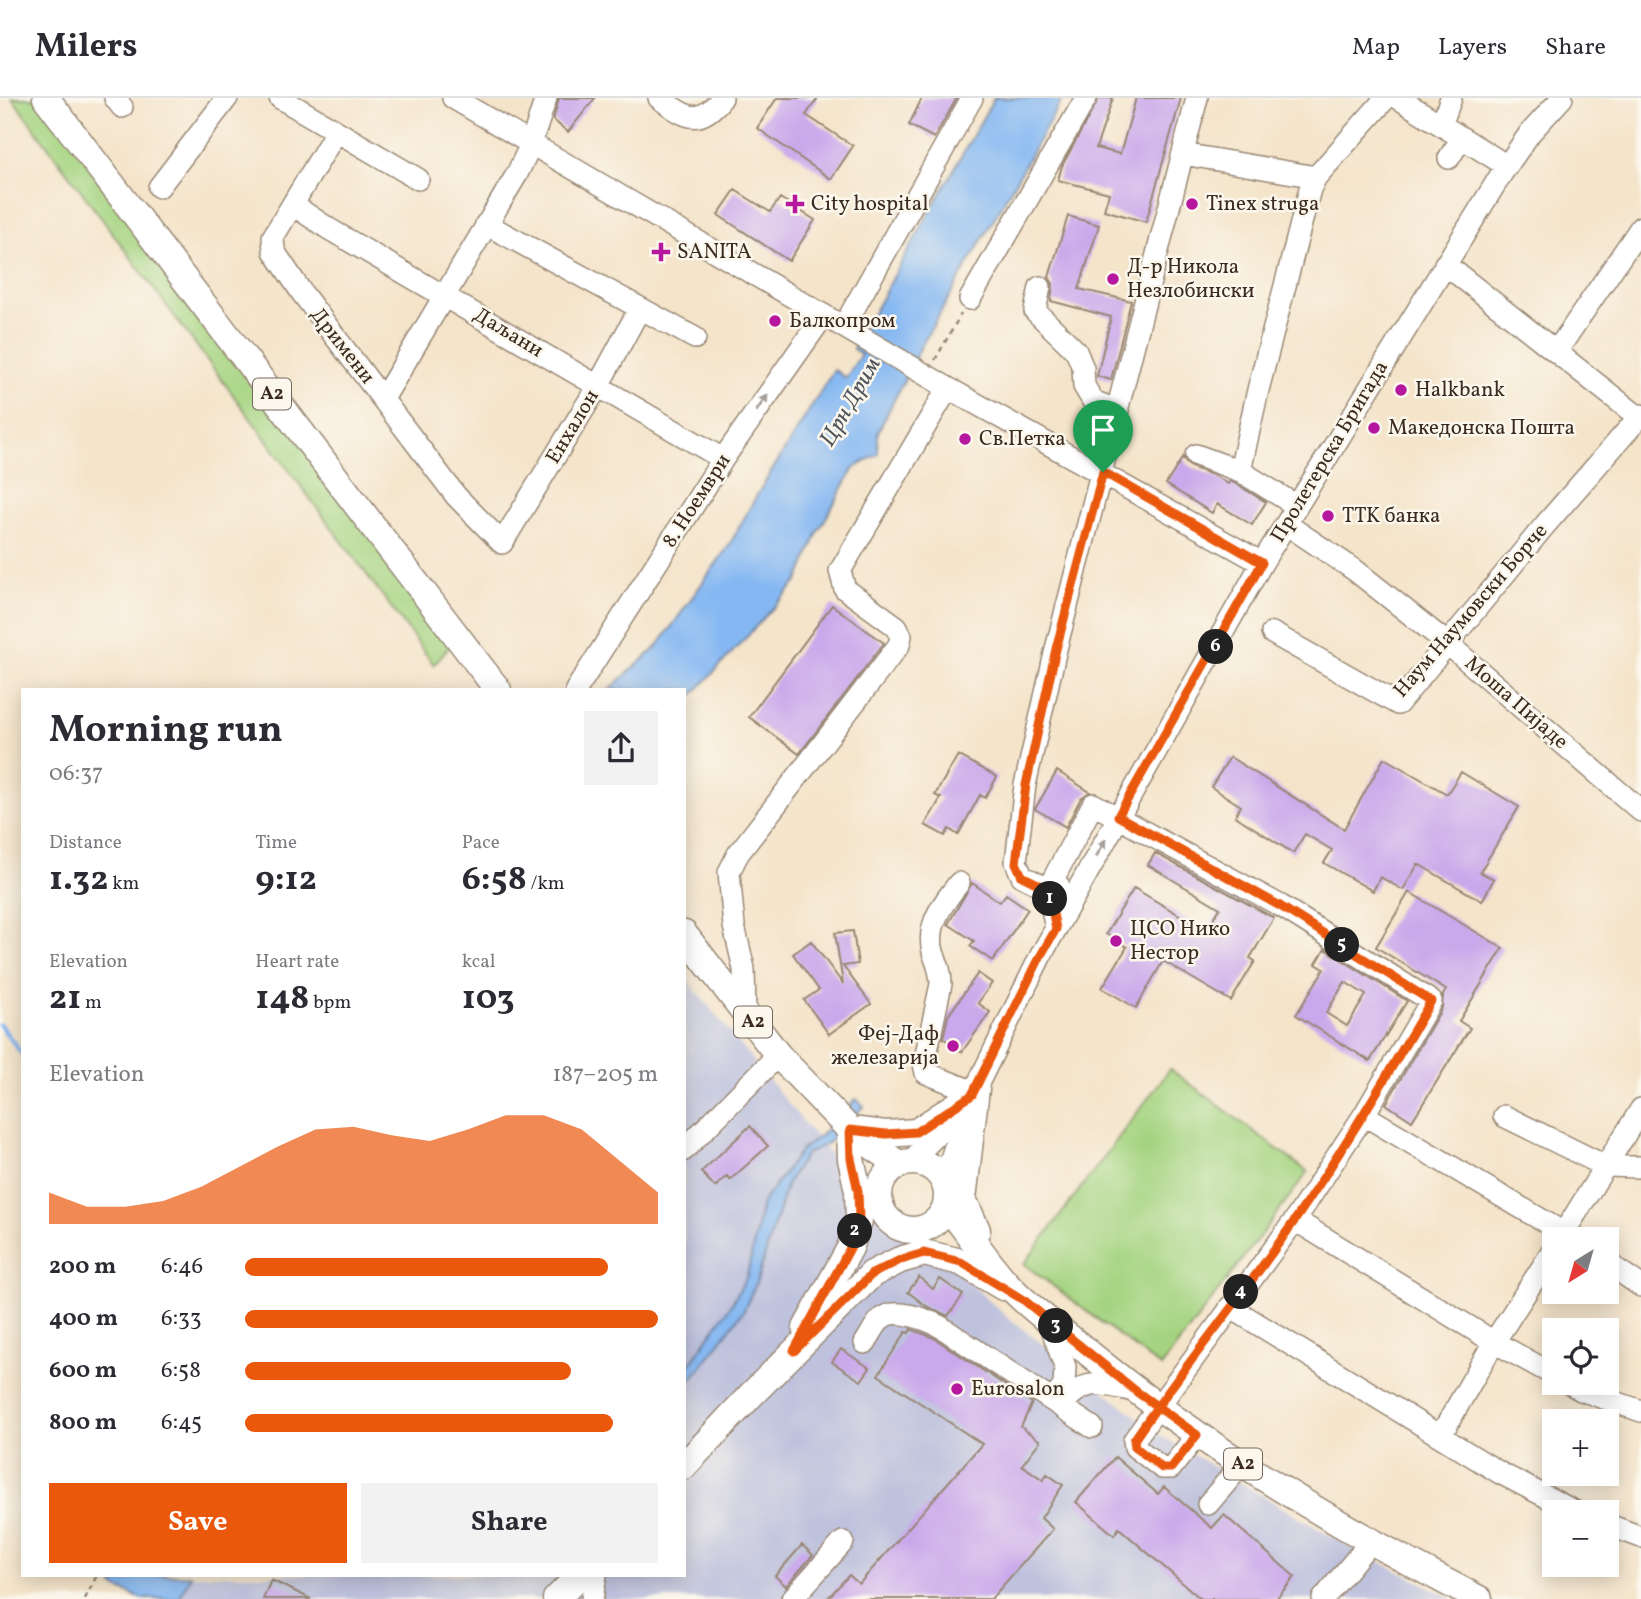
<!DOCTYPE html>
<meta charset="utf-8">
<style>
:root{--surface:#fff;--page:#f2f2f3;--text:#2b2b33;--muted:#7c7c81;--line:#e1e1e2;--accent:#ea580c}
body{margin:0;font-family:Vollkorn,serif;background:var(--page);color:var(--text);height:100vh;display:flex;flex-direction:column;font-size:26px;white-space:nowrap}
*{box-sizing:border-box;margin:0}
p{font-size:23px;color:var(--muted)}
.icon{flex:none;width:38px;height:38px;fill:none;stroke:currentColor;stroke-width:2;stroke-linecap:round;stroke-linejoin:round}
.map{position:relative;flex:1;overflow:hidden}
.sheet{position:absolute;left:21px;top:590px;width:665px;height:889px;display:flex;flex-direction:column;background:var(--surface);border-radius:0px;box-shadow:0 4px 18px #0003}
.sheet>*{flex:none}
.needle{width:46px;rotate:217deg}
.buttons{position:absolute;left:1542px;top:1129px;display:grid;gap:14px}
.buttons a{display:grid;place-items:center;width:77px;height:77px;border-radius:0px;background:var(--surface);box-shadow:0 4px 18px #0003;font-size:35px}
.pin{position:absolute;display:grid;place-items:center;width:60px;height:60px;color:#fff;margin:-72px -30px;border-radius:50% 50% 50% 0;rotate:-45deg;box-shadow:0 0 7px #0007}
.pin .icon{rotate:45deg}
.km{position:absolute;width:35px;height:35px;margin:-18px;border-radius:50%;background:#222;color:#fff;font-size:19px;line-height:35px;text-align:center}
.round{display:grid;place-items:center;flex:none;width:74px;height:74px;border-radius:0px;background:var(--page)}
.head{display:flex;align-items:center;justify-content:space-between;height:119px;padding:0 28px}
h1{font-size:38px;font-weight:700;line-height:52px}
.metrics{display:grid;grid-template-columns:repeat(3,1fr);gap:10px;height:119px;padding:7px 28px}
.metrics div{display:grid;align-content:center}
.metrics b{font-size:35px;font-weight:700}
.metrics small{font-size:19px;font-weight:400}
.metrics p{font-size:19px}
.chart{height:196px;padding:14px 28px}
.chart p{display:flex;justify-content:space-between}
.chart svg{width:100%;height:126px;margin-top:7px;fill:var(--accent);opacity:.7}
.cta{display:flex;gap:14px;margin-top:auto;padding:14px 28px}
.cta a{flex:1;height:80px;border-radius:0px;background:var(--accent);color:#fff;font-size:28px;font-weight:700;line-height:80px;text-align:center}
.cta a+a{background:var(--page);color:var(--text)}
ul{padding:0 28px;list-style:none;font-size:23px}
li{display:grid;grid-template-columns:112px 84px 1fr;align-items:center;height:52px}
li i{height:18px;border-radius:9px;background:var(--accent)}
header{display:flex;align-items:center;gap:42px;box-sizing:border-box;height:98px;padding:0 35px;background:var(--surface);border-bottom:2px solid var(--line)}
header strong{font-size:33px}
nav{display:flex;gap:38px;margin-inline-start:auto;font-size:24px}
.map>svg:first-child{display:block}
.industrial{fill:#bfc2dd}
.green{fill:#a5d481;stroke:#707f50;stroke-width:2}
.water{fill:#85b8f2;stroke:#607188;stroke-width:2}
.lines{fill:none;stroke-linecap:round;stroke-linejoin:round}
.stream{stroke:#85b8f2;stroke-width:4.5}
.building{fill:#c9a8eb;fill-rule:evenodd}
.minor-casing{stroke:#988774;stroke-width:24}
.major-casing{stroke:#988774;stroke-width:29}
.path{stroke:#988774;stroke-width:2.5;stroke-dasharray:5 5;stroke-linecap:butt}
.minor{stroke:#fff;stroke-width:21}
.major{stroke:#fff;stroke-width:26}
.oneway{fill:#a79f9a}
.route-casing{stroke:#fff;stroke-width:14}
.route{stroke:#ea580c;stroke-width:9}
.poi-dot{fill:#b5179e;stroke:#fbf7ec;stroke-width:2.5}
.labels{text-anchor:middle;dominant-baseline:central;stroke-width:5;stroke-linejoin:round;paint-order:stroke}
.shield{fill:#fbf7ec;stroke:#75685c;stroke-width:2}
.shield-label{font-size:19px;font-weight:bold;fill:#3b2a1e}
.poi-label{font-size:21px;fill:#3b2a1e;stroke:#fbf7ec;text-anchor:start}
.street-label{font-size:21px;fill:#3b2a1e;stroke:#fbf7ec}
.water-label{font-size:23px;font-style:italic;fill:#51555e;stroke:#fbf7ec}
</style>
<header>
<strong>Milers</strong>
<nav><a>Map</a><a>Layers</a><a>Share</a></nav>
</header>
<div class="map">
<svg width="1641" height="1501" viewBox="0 0 1641 1501">
<rect width="100%" height="100%" fill="#fbf7ec"/>
<filter id="ink" filterUnits="userSpaceOnUse"><feTurbulence type="fractalNoise" baseFrequency=".0143" numOctaves="2"/><feDisplacementMap in="SourceGraphic" scale="14" xChannelSelector="R" yChannelSelector="G"/><feConvolveMatrix kernelMatrix="1 2 1 2 8 2 1 2 1" color-interpolation-filters="sRGB"/></filter>
<filter id="wash" filterUnits="userSpaceOnUse"><feTurbulence type="fractalNoise" baseFrequency=".00686" numOctaves="4" result="noise"/><feDisplacementMap in="SourceGraphic" scale="28" xChannelSelector="R" yChannelSelector="G"/><feGaussianBlur stdDeviation="1.57" result="paint"/><feColorMatrix in="noise" values="0 0 0 0 0 0 0 0 0 0 0 0 0 0 0 0 0 1.4 0 .05"/><feComposite in="paint" operator="in"/></filter>
<g filter="url(#wash)">
<rect width="100%" height="100%" fill="#f4e4ca"/>
<path class="industrial" d="M684 878 832 1059 1007 1219 1163 1339 1346 1447 1454 1501H179L191 1477H684Z"/>
<path class="green" d="M12 0H46L457 539 434 567Z
M1170 971 1308 1074 1161 1269 1024 1166Z"/>
<path class="water" d="M994 0H1063L919 252 878 334V356L854 370 818 434 798 483 691 599 684 603V592H609L657 549 730 446 757 397 834 272 846 280 861 256 853 251Z
M856 1001 864 1008 828 1045 806 1056 787 1085 757 1183 744 1212 684 1291V1274L731 1207 747 1178 762 1105 802 1051 821 1037Z
M118 1477H191L179 1501H142L113 1488Z"/>
<g class="lines">
<path class="stream" d="M0 927 23 957"/>
</g>
<g id="blocks">
<path class="building" d="M559 0H595L568 34 553 22Z
M777 0H818L806 17 853 48 831 81 757 30Z
M922 0H957L934 40 909 27Z
M1099 0H1113L1096 50 1120 56 1136 0H1181L1146 124 1104 112 1109 95 1058 82 1062 68Z
M735 92 770 114 780 100 815 122 789 163 718 117Z
M1068 118 1099 127 1079 191 1131 203 1111 282 1097 278 1111 219 1051 203 1053 186 1049 179Z
M1183 359 1186 365 1191 369 1215 378 1228 386 1230 383 1234 385 1266 404 1252 427 1217 406 1212 415 1166 386Z
M832 507 884 545 799 656 749 619Z
M958 657 997 679 985 700 980 697 958 737 949 731 945 738 925 727 941 700 935 697Z
M1230 659 1344 731 1384 660 1447 696 1461 674 1519 709 1480 774 1494 781 1482 803 1418 766 1403 792 1380 779 1373 793 1324 765 1332 752 1305 736 1293 755 1235 718 1241 708 1211 689Z
M1057 673 1090 694 1081 700 1066 729 1035 711Z
M1155 755 1274 820 1250 860 1255 863 1231 903 1163 863 1136 910 1102 890 1127 849 1106 836 1134 790 1206 833 1220 810 1148 767Z
M972 785 1000 804 1006 796 1028 811 993 863 970 848 974 843 948 826Z
M1409 794 1503 850 1459 923 1470 930 1412 1023 1386 1006 1442 910 1443 897 1446 892 1376 849Z
M853 833 858 866 843 868 871 906 829 936 804 902 819 892 793 856 811 843 843 886 835 835Z
M1325 851 1407 903 1370 963 1296 917 1324 871 1316 866ZM1345 884 1366 897 1347 928 1326 915Z
M978 875 992 885 978 905 990 914 962 954 943 940 948 918Z
M750 1028 768 1048 730 1082 727 1078 715 1089 701 1074Z
M919 1179 933 1191 940 1181 963 1197 948 1218 926 1208 908 1194Z
M911 1231 934 1240 1032 1305 1021 1329 1040 1343 1022 1367 1043 1382 1047 1376 1063 1387 1041 1420 1053 1431 991 1501H827L849 1477 859 1486 982 1346 878 1277 906 1234 909 1235Z
M841 1251 870 1270 861 1283 832 1264Z
M1115 1359 1158 1396 1164 1389 1212 1430 1224 1417 1295 1479 1276 1501H1201L1119 1430 1114 1437 1076 1404Z
M802 1447 813 1457 786 1488 775 1478Z
M271 1482 311 1501H263Z"/>
</g>
</g>
<g filter="url(#ink)">
<use href="#blocks" fill-opacity="0" stroke="#988774" stroke-width="2"/>
<g class="lines">
<g class="minor-casing">
<path id="minor" d="M115 0 122 9
M280 0 418 81
M453 0 948 290 1262 465
M659 0C686 19 698 30 722 0
M1398 0 1507 68
M1442 25 1451 0
M336 34 273 139 274 153 302 195 456 398 502 445 598 288 640 210
M1183 56 1316 79
M1449 60 1461 41
M159 89 227 0
M293 107 329 131 723 361
M486 126 695 240
M1445 166 1641 321
M1040 189 1035 213 1076 253 1083 270 1084 288 1093 303 1118 313
M970 201 1086 0
M844 228 972 0
M1556 254 1641 129
M383 301 517 76 531 46 546 0
M1196 357 1240 373 1297 408
M1240 373 1258 292 1310 91 1316 79 1386 0
M1286 426 1356 473 1448 546 1641 713
M1272 535 1398 606 1545 427 1641 317
M576 592 723 361 824 217
M959 785C943 805 926 827 933 854 937 865 941 873 941 886L924 966 926 975 974 994
M1059 788 1048 791 1022 778 1016 764 1025 687 1056 551 1197 0
M1056 831 1048 791 1093 706 1281 808 1431 903 1364 1017 1295 1122 1134 1342 1135 1349 1162 1370H1171L1197 1337
M745 914 744 871 734 828 729 774 738 756 899 547 901 538 897 529 845 491 840 473 948 290
M1364 1017 1574 1141
M1504 1018 1605 1068 1641 1069
M684 1052 778 957
M911 1063 958 1015
M944 1083 969 1004 1041 857 1262 465 1502 75 1530 35 1562 0
M1295 1122 1494 1244 1554 1277
M1560 1141 1641 1011
M1606 1164 1641 1188
M1230 1209 1500 1375 1576 1414
M1049 1222 1065 1269 1064 1288 1053 1302
M865 1245C870 1238 874 1228 881 1221 894 1208 928 1222 941 1229L1092 1329
M1567 1284 1581 1292 1641 1313
M1061 1308C1085 1278 1101 1286 1135 1293
M1441 1337 1494 1244 1554 1151
M1208 1406 1242 1366
M1606 1426 1641 1439
M592 1501 596 1477
M792 1501 843 1444
M1323 1501 1371 1443"/>
</g>
<g class="major-casing">
<path id="major" d="M46 0 498 592
M684 836 778 957 854 1036 899 1066
M976 991 963 1101 977 1132
M879 1098a34 34 0 1 1 68 0a34 34 0 1 1-68 0Z
M946 1107C965 1130 982 1156 1001 1179 1025 1207 1057 1229 1085 1252 1205 1351 1341 1430 1479 1501
M806 1230 850 1150 859 1122 858 1093 851 1061 850 1032 886 1036 916 1034 972 997
M684 1368 751 1297 872 1176 900 1162 924 1155 961 1164 1003 1189
M556 1501 580 1477"/>
</g>
<path class="path" d="M935 262 961 216
M616 1478V1477
M85 1501 97 1477"/>
<use href="#minor" class="minor"/>
<use href="#major" class="major"/>
</g>
<defs><path id="oneway-solid" d="M-6-.8H1V-3.2L6.5 0L1 3.2V.8H-6Z" transform="scale(1.75)"/></defs>
<g class="oneway">
<use href="#oneway-solid" transform="translate(762 305) rotate(-55)"/>
<use href="#oneway-solid" transform="translate(1101 750) rotate(-61)"/>
</g>
</g>
<g class="lines" filter="url(#ink)">
<g class="route-casing">
<path id="route" d="M1103 374 1056 551 1026 687 1016 765 1022 778 1048 791 1056 831 1041 857 972 997 916 1034 886 1036 850 1032 851 1061 858 1093 859 1122 850 1150 794 1253 872 1176 900 1162 924 1155 961 1164 1025 1203 1137 1294 1197 1337 1171 1370H1162L1135 1349 1134 1342C1185 1266 1245 1196 1297 1119 1345 1049 1388 976 1431 903L1280 808 1118 718 1262 465 1103 374"/>
</g>
<use href="#route" class="route"/>
</g>
<g class="poi-dot">
<path d="M791.5 95.5h7v7h7v7h-7v7h-7v-7h-7v-7h7z"/>
<circle cx="1192" cy="106" r="7"/>
<path d="M657.5 143.5h7v7h7v7h-7v7h-7v-7h-7v-7h7z"/>
<circle cx="1113" cy="181" r="7"/>
<circle cx="775" cy="223" r="7"/>
<circle cx="1401" cy="292" r="7"/>
<circle cx="1374" cy="330" r="7"/>
<circle cx="965" cy="341" r="7"/>
<circle cx="1328" cy="418" r="7"/>
<circle cx="1116" cy="843" r="7"/>
<circle cx="953" cy="948" r="7"/>
<circle cx="957" cy="1291" r="7"/>
</g>
<g class="labels">
<g class="shield">
<rect x="253" y="280.5" width="38" height="31" rx="5"/>
<rect x="734" y="908.5" width="38" height="31" rx="5"/>
<rect x="1224" y="1350.5" width="38" height="31" rx="5"/>
</g>
<g class="shield-label">
<text x="272" y="296">A2</text>
<text x="753" y="924">A2</text>
<text x="1243" y="1366">A2</text>
</g>
<g class="poi-label">
<text x="811" y="106">City hospital</text>
<text x="1206" y="106">Tinex struga</text>
<text x="677" y="154">SANITA</text>
<text x="1127" y="169">Д-р Никола<tspan x="1127" dy="24">Незлобински</tspan></text>
<text x="789" y="223">Балкопром</text>
<text x="1415" y="292">Halkbank</text>
<text x="1388" y="330">Македонска Пошта</text>
<text x="979" y="341">Св.Петка</text>
<text x="1342" y="418">TTK банка</text>
<text x="1130" y="831">ЦСО Нико<tspan x="1130" dy="24">Нестор</tspan></text>
<text x="939" y="936" text-anchor="end">Феј-Даф<tspan x="939" dy="24">железарија</tspan></text>
<text x="971" y="1291">Eurosalon</text>
</g>
<g class="street-label">
<text transform="translate(508 235) rotate(31)">Даљани</text>
<text transform="translate(342 248) rotate(52)">Дримени</text>
<text transform="translate(573 329) rotate(-59)">Енхалон</text>
<text transform="translate(1330 354) rotate(-59)">Пролетерска Бригада</text>
<text transform="translate(697 403) rotate(-57)">8. Ноември</text>
<text transform="translate(1471 513) rotate(-49)">Наум Наумовски Борче</text>
<text transform="translate(1516 605) rotate(41)">Моша Пијаде</text>
</g>
<g class="water-label">
<text transform="translate(851 304) rotate(-60)">Црн Дрим</text>
</g>
</g>
</svg>
<div class="buttons">
<a><svg class="needle" viewBox="-14 -14 28 28"><path d="M0-13l5 13h-10z" fill="#e53935"/><path d="M0 13l5-13h-10z" fill="#7c7c81"/></svg></a>
<a><svg class="icon" aria-label="locate" viewBox="0 0 24 24"><circle cx="12" cy="12" r="6"/><path d="M12 2v4M12 18v4M2 12h4M18 12h4"/></svg></a>
<a>+</a>
<a>−</a>
</div>
<div class="pin" style="left:1103px;top:374px;background:#1e9e55"><svg class="icon" aria-label="arrive" viewBox="0 0 24 24"><path d="M6 21V4h12l-3 4 3 4H6"/></svg></div>
<b class="km" style="left:1050px;top:801px">1</b>
<b class="km" style="left:855px;top:1133px">2</b>
<b class="km" style="left:1056px;top:1228px">3</b>
<b class="km" style="left:1241px;top:1194px">4</b>
<b class="km" style="left:1342px;top:847px">5</b>
<b class="km" style="left:1216px;top:549px">6</b>
<section class="sheet">
<div class="head"><div><h1>Morning run</h1><p>06:37</p></div><a class="round"><svg class="icon" aria-label="share" viewBox="0 0 24 24"><path d="M12 15V3M7 8l5-5 5 5M5 13v7h14v-7"/></svg></a></div>
<div class="metrics">
<div><p>Distance</p><b>1.32<small> km</small></b></div>
<div><p>Time</p><b>9:12</b></div>
<div><p>Pace</p><b>6:58<small> /km</small></b></div>
</div>
<div class="metrics">
<div><p>Elevation</p><b>21<small> m</small></b></div>
<div><p>Heart rate</p><b>148<small> bpm</small></b></div>
<div><p>kcal</p><b>103</b></div>
</div>
<div class="chart"><p><span>Elevation</span>187–205 m</p>
<svg viewBox="0 0 160 44" preserveAspectRatio="none"><path d="M0 44V33L10 38L20 38L30 36L40 31L50 24L60 17L70 11L80 10L90 13L100 15L110 11L120 6L130 6L140 11L150 22L160 33V44z"/></svg>
</div>
<ul>
<li><b>200 m</b>6:46<i style="width:88%"></i></li>
<li><b>400 m</b>6:33<i style="width:100%"></i></li>
<li><b>600 m</b>6:58<i style="width:79%"></i></li>
<li><b>800 m</b>6:45<i style="width:89%"></i></li>
</ul>
<div class="cta"><a>Save</a><a>Share</a></div>
</section>
</div>
